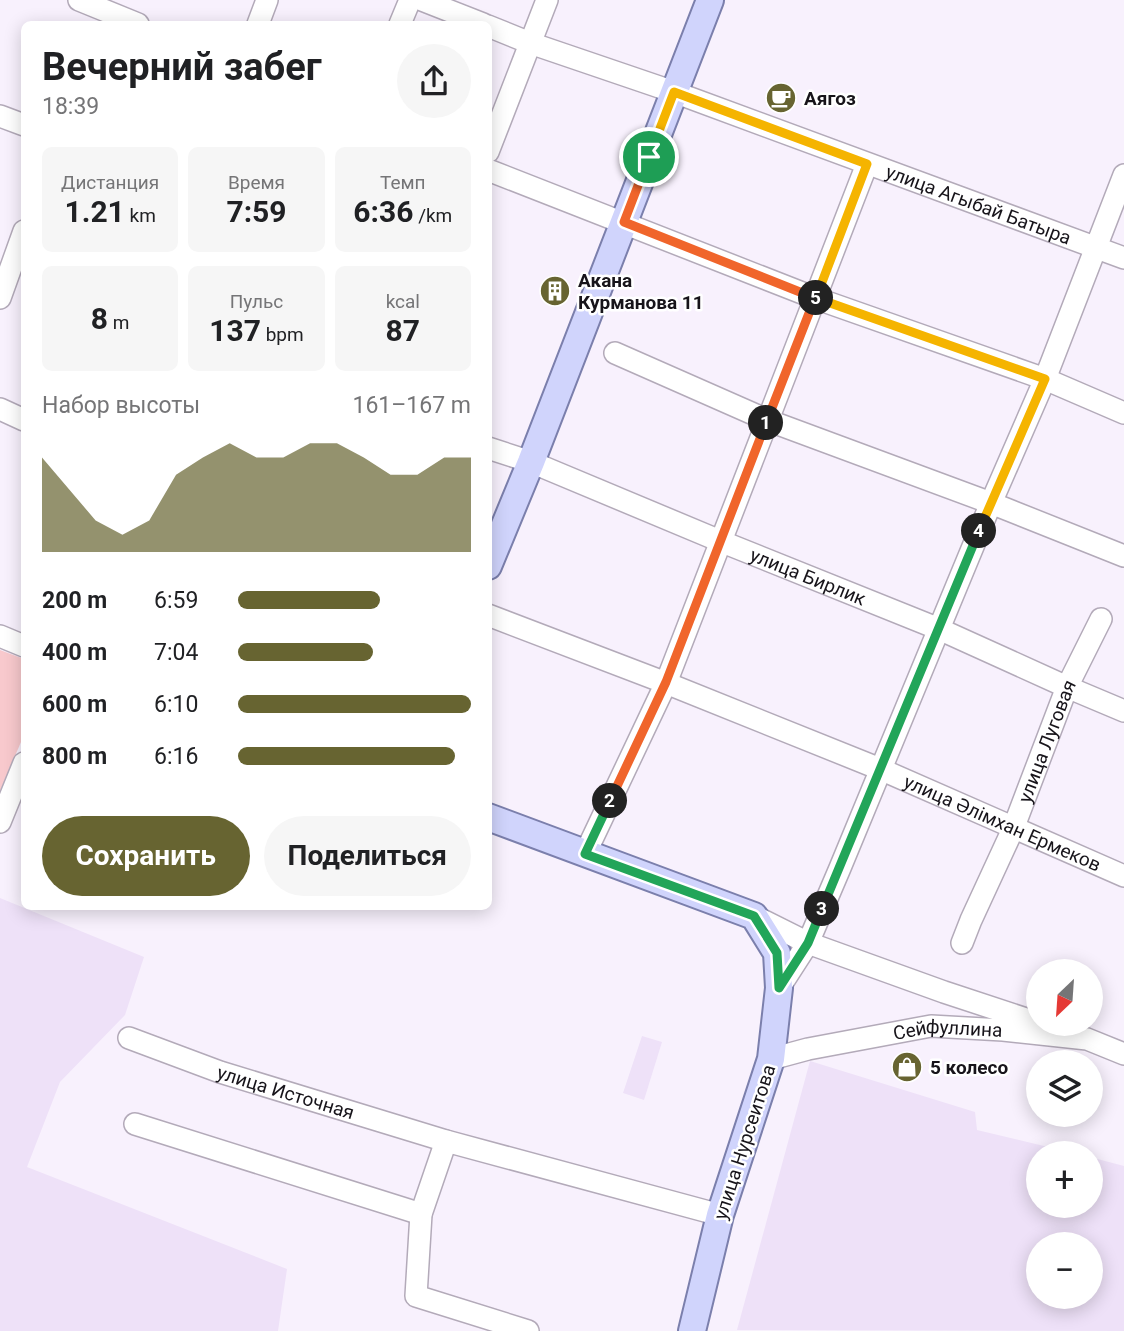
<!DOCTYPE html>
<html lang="ru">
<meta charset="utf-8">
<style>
:root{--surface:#fff;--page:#f6f6f6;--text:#202124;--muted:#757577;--accent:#676431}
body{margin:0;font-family:Roboto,sans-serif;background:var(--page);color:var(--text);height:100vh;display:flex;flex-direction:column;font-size:26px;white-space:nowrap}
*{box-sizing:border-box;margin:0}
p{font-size:23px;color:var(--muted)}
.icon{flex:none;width:38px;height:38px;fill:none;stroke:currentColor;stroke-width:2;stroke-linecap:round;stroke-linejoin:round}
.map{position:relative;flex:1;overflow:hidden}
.details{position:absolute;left:21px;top:21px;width:471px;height:889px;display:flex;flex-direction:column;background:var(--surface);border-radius:10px;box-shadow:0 4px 18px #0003}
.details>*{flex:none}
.needle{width:46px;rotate:205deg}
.controls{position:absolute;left:1026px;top:959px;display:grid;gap:14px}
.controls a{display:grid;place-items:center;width:77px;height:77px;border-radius:50%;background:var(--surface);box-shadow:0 4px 18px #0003;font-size:35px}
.pin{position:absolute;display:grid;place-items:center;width:60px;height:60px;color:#fff;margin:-30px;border:4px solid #fff;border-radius:50%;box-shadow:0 2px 7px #0007}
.km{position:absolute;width:35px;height:35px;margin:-18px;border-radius:50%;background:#222;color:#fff;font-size:19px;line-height:35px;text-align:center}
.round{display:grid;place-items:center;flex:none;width:74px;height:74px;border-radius:37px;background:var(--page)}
.headline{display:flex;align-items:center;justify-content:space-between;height:119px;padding:0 21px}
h1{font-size:38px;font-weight:700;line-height:52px}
.figures{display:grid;grid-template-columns:repeat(3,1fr);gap:10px;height:119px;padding:7px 21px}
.figures div{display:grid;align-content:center;border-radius:10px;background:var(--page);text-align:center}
.figures b{font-size:30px;font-weight:700}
.figures small{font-size:19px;font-weight:400}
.figures p{font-size:19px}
.chart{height:196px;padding:14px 21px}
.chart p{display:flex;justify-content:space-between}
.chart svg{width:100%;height:126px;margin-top:7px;fill:var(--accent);opacity:.7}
.button{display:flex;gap:14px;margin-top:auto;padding:14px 21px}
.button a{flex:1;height:80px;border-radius:42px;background:var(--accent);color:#fff;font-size:28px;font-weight:700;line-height:80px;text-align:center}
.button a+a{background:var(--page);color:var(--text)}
ul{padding:0 21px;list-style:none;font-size:23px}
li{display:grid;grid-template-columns:112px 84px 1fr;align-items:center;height:52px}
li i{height:18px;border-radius:9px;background:var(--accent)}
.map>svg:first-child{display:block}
.built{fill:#eee1f8;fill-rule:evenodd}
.green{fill:#f8c9cd}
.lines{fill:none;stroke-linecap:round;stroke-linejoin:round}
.minor-casing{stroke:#b3aab9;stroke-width:24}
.major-casing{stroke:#7b7fac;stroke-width:30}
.minor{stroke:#fff;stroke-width:21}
.major{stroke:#d0d4fc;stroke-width:26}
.split-1-casing{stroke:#fff;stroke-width:14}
.split-2-casing{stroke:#fff;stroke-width:14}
.split-3-casing{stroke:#fff;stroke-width:14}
.split-4-casing{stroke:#fff;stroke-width:14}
.split-5-casing{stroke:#fff;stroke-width:14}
.split-6-casing{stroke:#fff;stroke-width:14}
.split-1{stroke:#f0652b;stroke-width:9}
.split-2{stroke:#f0652b;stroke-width:9}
.split-3{stroke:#22a559;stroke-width:9}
.split-4{stroke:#22a559;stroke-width:9}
.split-5{stroke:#f5b400;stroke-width:9}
.split-6{stroke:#f5b400;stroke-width:9}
.labels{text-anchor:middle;stroke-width:5;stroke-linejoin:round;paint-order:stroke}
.poi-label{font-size:19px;font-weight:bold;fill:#17141a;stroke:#fff;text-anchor:start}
.street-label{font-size:19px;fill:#17141a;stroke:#fff}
</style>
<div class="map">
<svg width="1124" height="1331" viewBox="0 0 1124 1331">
<rect width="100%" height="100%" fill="#f8f1fd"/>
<g class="built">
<path d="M 0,898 L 144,957 L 125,1015 L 60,1082 L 27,1167 L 287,1269 L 278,1331 L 0,1331 Z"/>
<path d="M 642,1036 L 662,1042 L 644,1100 L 623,1093 Z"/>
<path d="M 810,1061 L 975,1112 L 977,1130 L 1073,1153 L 1038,1153 L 1038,1206 L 1090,1206 L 1090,1157 L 1124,1166 L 1124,1331 L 737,1330 ZM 1038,1244 L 1090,1244 L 1090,1297 L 1038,1297 Z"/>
</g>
<path class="green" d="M 0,650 L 24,659 L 24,735 L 0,791 Z"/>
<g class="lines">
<g class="minor-casing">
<g id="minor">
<path d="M 79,0 L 138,24"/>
<path d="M 422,0 L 483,24"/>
<path d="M 258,24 L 267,0"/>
<path d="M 400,24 L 410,0"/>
<path id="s1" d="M 488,26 L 530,43 L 674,92 L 1124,258"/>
<path d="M 0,116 L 24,125"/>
<path d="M 488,152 L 547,0"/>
<path d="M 488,170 L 815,298 L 1045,379 L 1124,413"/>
<path d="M 0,298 L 24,231"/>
<path d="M 615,353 L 767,420 L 991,503 L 1124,556"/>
<path d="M 0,409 L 24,420"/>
<path id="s2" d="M 488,448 L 531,462 L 720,541 L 939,629 L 1067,687 L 1124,711"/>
<path id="s3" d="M 488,615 L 666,683 L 880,769 L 1124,876"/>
<path d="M 0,636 L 24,646"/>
<path d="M 0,822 L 24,763"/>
<path d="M 585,854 L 666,683 L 867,164"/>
<path d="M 754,916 L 808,943 L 944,992 L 1038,1023"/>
<path id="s4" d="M 962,943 L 971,920 L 1013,829 L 1067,687 L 1101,619"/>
<path d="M 779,988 L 808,943 L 840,868 L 991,503 L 1045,379 L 1124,175"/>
<path id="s5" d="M 129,1038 L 220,1072 L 446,1141 L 720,1215"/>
<path id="s6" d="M 771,1059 L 808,1049 L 931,1026 L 1003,1030 L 1087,1039 L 1124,1054"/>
<path d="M 135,1124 L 421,1214"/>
<path d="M 446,1141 L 421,1214 L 416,1296 L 528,1331"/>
</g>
</g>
<g class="major-casing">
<g id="major">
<path d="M 488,566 L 531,462 L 710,0"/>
<path d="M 488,817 L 754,916 L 777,953 L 779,988 L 771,1059 L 720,1215 L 692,1331"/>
</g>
</g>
<use href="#minor" class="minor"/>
<use href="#major" class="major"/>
</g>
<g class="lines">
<g class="split-1-casing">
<path id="split-1" d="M 649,157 L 624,222 L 815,298 L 766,423"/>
</g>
<g class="split-2-casing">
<path id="split-2" d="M 610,801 L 666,682 L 766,423"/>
</g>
<g class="split-3-casing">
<path id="split-3" d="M 610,801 L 585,854 L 754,916 L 777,953 L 779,988 L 808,943 L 822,909"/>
</g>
<g class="split-4-casing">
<path id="split-4" d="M 822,909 L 979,531"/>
</g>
<g class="split-5-casing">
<path id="split-5" d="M 816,298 L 1045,379 L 979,531"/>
</g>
<g class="split-6-casing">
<path id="split-6" d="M 649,157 L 674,92 L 867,164 L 816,298"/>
</g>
<use href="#split-1" class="split-1"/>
<use href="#split-2" class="split-2"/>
<use href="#split-3" class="split-3"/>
<use href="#split-4" class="split-4"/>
<use href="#split-5" class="split-5"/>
<use href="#split-6" class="split-6"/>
</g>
<defs>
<g id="cafe-disc" transform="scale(1.575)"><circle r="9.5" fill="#676431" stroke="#fff"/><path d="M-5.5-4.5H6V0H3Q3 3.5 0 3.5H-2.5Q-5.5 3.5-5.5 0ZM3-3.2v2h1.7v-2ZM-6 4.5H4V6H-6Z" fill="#fff"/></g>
<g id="building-disc" transform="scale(1.575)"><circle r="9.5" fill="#676431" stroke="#fff"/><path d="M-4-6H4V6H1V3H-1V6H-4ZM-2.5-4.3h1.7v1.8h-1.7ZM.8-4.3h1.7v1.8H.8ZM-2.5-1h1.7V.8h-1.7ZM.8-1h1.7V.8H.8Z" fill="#fff"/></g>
<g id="shop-disc" transform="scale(1.575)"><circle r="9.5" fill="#676431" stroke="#fff"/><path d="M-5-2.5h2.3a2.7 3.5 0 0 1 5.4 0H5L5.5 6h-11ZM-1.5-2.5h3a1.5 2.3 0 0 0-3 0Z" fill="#fff"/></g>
</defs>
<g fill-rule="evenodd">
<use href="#cafe-disc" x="781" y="98"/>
<use href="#building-disc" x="555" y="291"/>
<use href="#shop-disc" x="907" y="1067"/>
</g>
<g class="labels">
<g class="poi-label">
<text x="804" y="105">Аягоз</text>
<text x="578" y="287">Акана<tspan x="578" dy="22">Курманова 11</tspan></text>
<text x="930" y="1074">5 колесо</text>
</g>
<g class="street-label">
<text dy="7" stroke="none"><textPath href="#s1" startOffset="522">улица Агыбай Батыра</textPath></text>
<text dy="7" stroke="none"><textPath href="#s2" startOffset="345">улица Бирлик</textPath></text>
<text dy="7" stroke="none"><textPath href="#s4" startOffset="219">улица Луговая</textPath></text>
<text dy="7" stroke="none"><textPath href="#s3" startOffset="555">улица Әлімхан Ермеков</textPath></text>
<text dy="7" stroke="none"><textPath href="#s6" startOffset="180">Сейфуллина</textPath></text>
<text dy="7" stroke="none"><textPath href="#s5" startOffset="166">улица Источная</textPath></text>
<text transform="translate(744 1142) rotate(-72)" y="7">улица Нурсеитова</text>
</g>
</g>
</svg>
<div class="controls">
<a><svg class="needle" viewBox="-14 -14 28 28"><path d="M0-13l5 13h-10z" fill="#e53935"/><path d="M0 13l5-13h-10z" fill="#757577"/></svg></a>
<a><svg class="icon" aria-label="layers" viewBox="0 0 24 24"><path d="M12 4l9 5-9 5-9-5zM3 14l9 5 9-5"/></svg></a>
<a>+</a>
<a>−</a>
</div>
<div class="pin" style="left:649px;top:157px;background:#1e9e55"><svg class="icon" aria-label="arrive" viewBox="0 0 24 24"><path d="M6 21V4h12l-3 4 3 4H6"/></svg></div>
<b class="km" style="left:766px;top:423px">1</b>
<b class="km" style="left:610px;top:801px">2</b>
<b class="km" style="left:822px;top:909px">3</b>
<b class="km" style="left:979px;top:531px">4</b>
<b class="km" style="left:816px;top:298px">5</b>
<section class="details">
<div class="headline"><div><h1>Вечерний забег</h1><p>18:39</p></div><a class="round"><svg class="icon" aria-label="share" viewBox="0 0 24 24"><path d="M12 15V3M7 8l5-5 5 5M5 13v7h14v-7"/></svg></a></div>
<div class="figures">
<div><p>Дистанция</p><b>1.21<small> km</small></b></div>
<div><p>Время</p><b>7:59</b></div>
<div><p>Темп</p><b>6:36<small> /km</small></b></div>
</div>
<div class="figures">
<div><b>8<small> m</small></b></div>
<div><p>Пульс</p><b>137<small> bpm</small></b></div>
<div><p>kcal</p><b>87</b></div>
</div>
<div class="chart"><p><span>Набор высоты</span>161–167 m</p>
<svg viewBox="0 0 160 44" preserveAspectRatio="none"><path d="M0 44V11L10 22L20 33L30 38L40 33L50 17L60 11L70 6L80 11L90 11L100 6L110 6L120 11L130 17L140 17L150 11L160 11V44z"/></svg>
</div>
<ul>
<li><b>200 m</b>6:59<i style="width:61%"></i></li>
<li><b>400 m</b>7:04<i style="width:58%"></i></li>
<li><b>600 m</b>6:10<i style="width:100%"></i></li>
<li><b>800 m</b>6:16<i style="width:93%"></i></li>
</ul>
<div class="button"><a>Сохранить</a><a>Поделиться</a></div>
</section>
</div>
